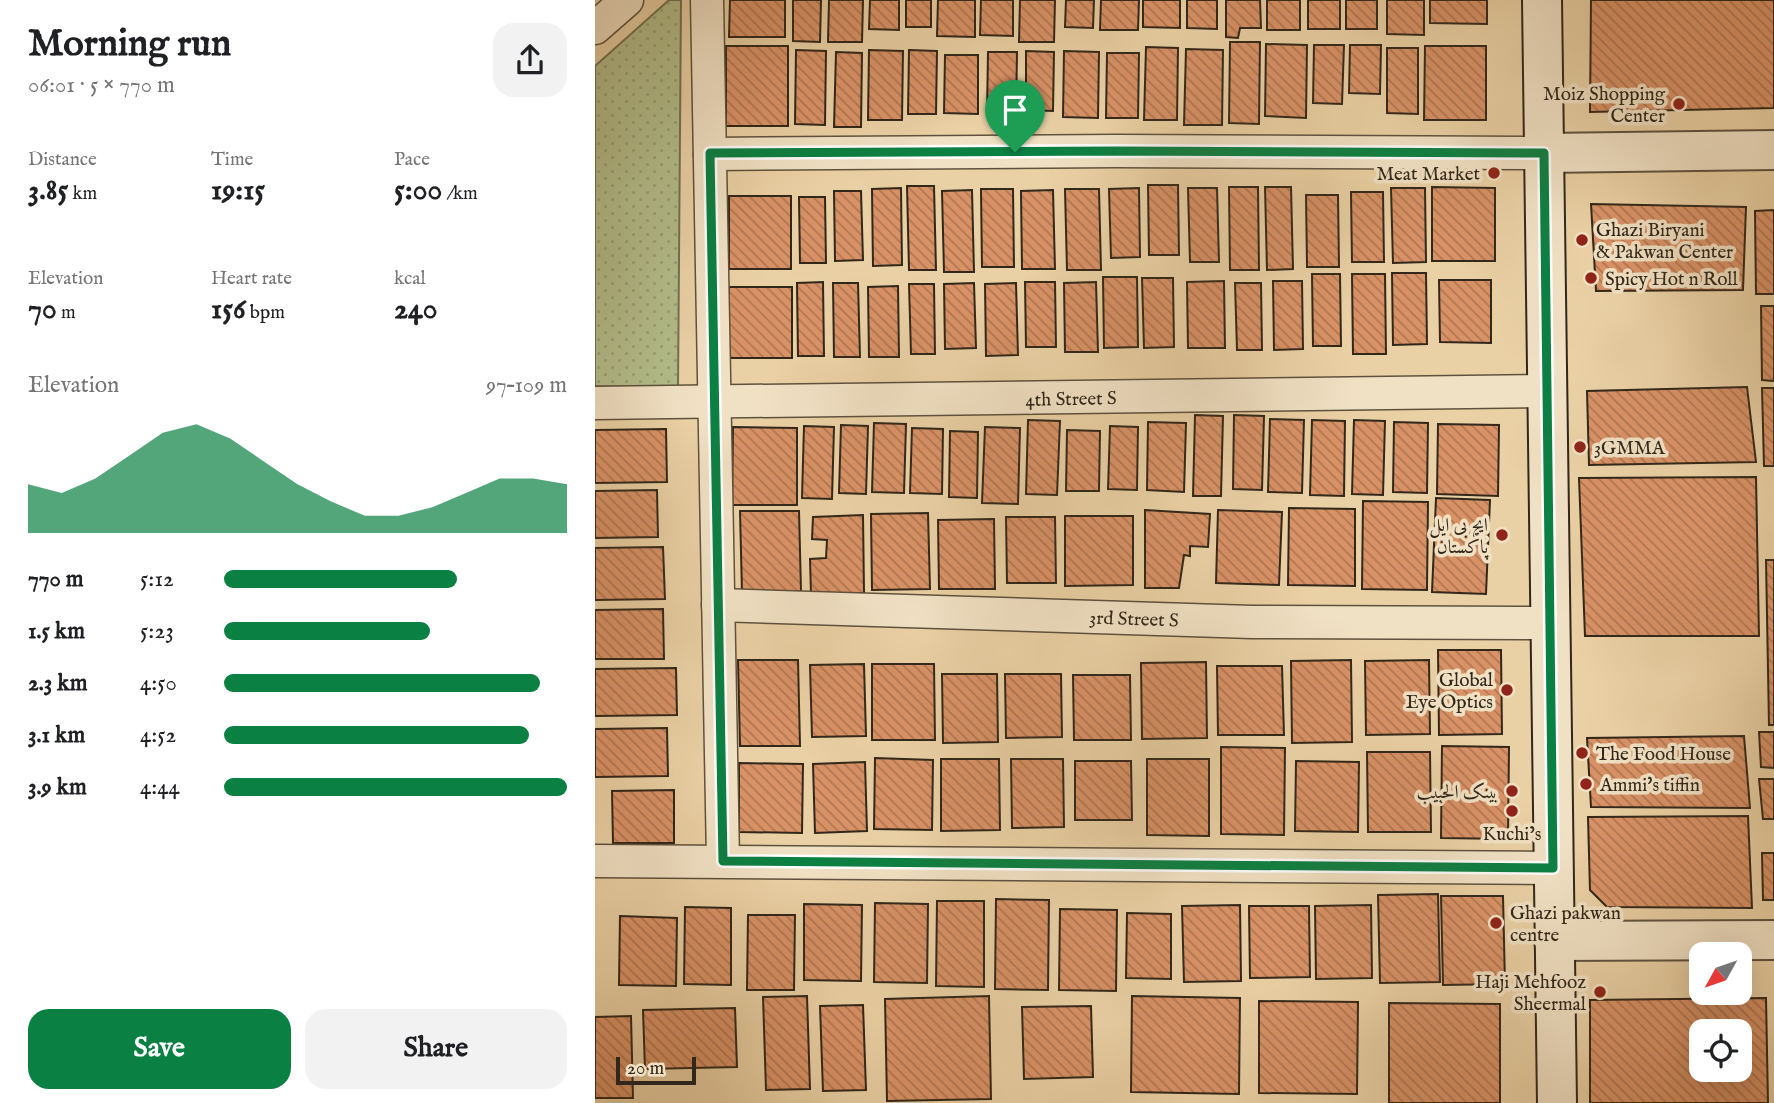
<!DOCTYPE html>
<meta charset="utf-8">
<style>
:root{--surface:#fff;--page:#f2f2f2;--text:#202124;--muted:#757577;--accent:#0b8043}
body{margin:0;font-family:"IM FELL English",Amiri,serif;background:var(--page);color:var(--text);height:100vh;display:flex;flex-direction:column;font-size:26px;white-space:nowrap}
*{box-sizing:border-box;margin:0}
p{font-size:23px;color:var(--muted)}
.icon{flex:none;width:38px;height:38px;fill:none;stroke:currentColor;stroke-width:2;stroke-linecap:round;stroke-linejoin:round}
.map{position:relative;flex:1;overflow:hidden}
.details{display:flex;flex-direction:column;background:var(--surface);width:595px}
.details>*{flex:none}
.needle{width:46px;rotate:230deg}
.controls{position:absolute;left:1094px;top:942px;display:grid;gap:14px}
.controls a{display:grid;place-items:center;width:63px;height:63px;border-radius:14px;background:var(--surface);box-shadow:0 7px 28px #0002;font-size:35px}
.scale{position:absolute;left:21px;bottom:18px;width:80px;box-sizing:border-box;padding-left:7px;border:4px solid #31271a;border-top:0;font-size:19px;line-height:24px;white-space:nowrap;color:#31271a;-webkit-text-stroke:5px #f1e1c4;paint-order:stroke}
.pin{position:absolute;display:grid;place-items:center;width:60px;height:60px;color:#fff;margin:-72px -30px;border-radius:50% 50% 50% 0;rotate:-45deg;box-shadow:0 0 7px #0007}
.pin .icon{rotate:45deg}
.round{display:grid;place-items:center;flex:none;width:74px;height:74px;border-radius:21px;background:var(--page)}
.head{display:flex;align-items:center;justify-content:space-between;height:119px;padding:0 28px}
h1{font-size:38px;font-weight:800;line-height:52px}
.stats{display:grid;grid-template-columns:repeat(3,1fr);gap:10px;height:119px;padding:7px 28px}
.stats div{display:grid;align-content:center}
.stats b{font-size:30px;font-weight:800}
.stats small{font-size:19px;font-weight:400}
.stats p{font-size:19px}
.chart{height:196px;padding:14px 28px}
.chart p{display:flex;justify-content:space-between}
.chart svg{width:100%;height:126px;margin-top:7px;fill:var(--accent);opacity:.7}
.primary-button{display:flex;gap:14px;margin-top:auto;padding:14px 28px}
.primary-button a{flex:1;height:80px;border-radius:21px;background:var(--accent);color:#fff;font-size:28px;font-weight:800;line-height:80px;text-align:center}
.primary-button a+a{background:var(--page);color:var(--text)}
ul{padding:0 28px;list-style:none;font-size:23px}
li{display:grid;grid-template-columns:112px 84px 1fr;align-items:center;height:52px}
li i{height:18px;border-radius:9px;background:var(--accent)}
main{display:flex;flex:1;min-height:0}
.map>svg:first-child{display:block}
.park{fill:url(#park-dots);stroke:#727252;stroke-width:2}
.building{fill:url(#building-back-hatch);stroke:#31271a;stroke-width:2;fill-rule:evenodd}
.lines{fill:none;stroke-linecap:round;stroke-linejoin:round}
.minor-casing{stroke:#5f523d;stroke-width:35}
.tertiary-casing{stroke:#5f523d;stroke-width:42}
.secondary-casing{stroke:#31271a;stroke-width:42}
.minor{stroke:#f1e1c4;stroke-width:32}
.tertiary{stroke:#f1e1c4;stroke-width:38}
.secondary{stroke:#f1e1c4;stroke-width:38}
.route-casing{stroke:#fff;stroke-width:14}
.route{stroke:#0b8043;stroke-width:9}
.poi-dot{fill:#8f2418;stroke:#f1e1c4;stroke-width:2.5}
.labels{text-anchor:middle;stroke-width:7;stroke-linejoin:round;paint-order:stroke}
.poi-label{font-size:19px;fill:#31271a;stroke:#f1e1c4;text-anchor:end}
.street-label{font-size:19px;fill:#31271a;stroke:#f1e1c4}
</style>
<main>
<section class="details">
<div class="head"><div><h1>Morning run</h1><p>06:01 · 5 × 770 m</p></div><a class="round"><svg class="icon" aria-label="share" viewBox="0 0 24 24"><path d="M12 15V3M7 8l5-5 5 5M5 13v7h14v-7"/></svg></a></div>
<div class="stats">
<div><p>Distance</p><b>3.85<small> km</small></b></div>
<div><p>Time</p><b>19:15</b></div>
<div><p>Pace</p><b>5:00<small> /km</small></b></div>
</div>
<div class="stats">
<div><p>Elevation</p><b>70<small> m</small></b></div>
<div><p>Heart rate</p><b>156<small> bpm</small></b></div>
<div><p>kcal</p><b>240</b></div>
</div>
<div class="chart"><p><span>Elevation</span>97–109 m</p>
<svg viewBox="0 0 160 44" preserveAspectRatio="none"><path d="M0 44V27L10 30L20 25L30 17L40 9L50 6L60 11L70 19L80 27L90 33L100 38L110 38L120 35L130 30L140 25L150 25L160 27V44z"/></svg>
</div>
<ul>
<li><b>770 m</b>5:12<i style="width:68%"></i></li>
<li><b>1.5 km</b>5:23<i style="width:60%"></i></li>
<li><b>2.3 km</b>4:50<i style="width:92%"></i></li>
<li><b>3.1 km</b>4:52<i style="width:89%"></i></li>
<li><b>3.9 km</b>4:44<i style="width:100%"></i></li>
</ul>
<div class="primary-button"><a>Save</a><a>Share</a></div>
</section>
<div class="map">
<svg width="1179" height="1103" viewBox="0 0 1179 1103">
<defs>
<pattern id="park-dots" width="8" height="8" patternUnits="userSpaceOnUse" patternTransform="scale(1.75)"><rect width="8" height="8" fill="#b2bd8a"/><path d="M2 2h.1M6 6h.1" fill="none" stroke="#9aa276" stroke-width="1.8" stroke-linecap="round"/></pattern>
<pattern id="building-back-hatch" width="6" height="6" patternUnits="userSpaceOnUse" patternTransform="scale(1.75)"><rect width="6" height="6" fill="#d99266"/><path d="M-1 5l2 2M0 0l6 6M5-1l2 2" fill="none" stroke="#b17753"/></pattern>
</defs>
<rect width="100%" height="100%" fill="#ead1a5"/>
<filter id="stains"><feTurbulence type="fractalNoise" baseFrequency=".00286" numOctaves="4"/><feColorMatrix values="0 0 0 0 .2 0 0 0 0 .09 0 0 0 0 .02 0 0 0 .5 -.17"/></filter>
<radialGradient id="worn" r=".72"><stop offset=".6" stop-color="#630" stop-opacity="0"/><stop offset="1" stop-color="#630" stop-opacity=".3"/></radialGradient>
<path class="park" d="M 74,0 L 86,0 L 83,388 L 0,386 L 0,66 Z"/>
<g class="building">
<path d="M 135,0 L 190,0 L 190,37 L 134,37 Z"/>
<path d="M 198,0 L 226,0 L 225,42 L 198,41 Z"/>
<path d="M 234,0 L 268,0 L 267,42 L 233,42 Z"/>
<path d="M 275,0 L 304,0 L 304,30 L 274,29 Z"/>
<rect x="311" y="0" width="25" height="27"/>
<path d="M 343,0 L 380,0 L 380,37 L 342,36 Z"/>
<path d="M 386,0 L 418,0 L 418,36 L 385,35 Z"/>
<path d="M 425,0 L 460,0 L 459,42 L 424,42 Z"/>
<path d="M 471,0 L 499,0 L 498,28 L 470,27 Z"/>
<path d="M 506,0 L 544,0 L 543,30 L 505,30 Z"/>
<path d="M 548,0 L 585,0 L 585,28 L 548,27 Z"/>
<path d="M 592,0 L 622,0 L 622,29 L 592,28 Z"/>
<path d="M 631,0 L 665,0 L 666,28 L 645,28 L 643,38 L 631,37 Z"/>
<rect x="672" y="0" width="33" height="30"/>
<rect x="713" y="0" width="32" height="29"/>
<rect x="751" y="0" width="31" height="29"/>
<path d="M 792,0 L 829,0 L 829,35 L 792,34 Z"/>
<path d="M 835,0 L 892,0 L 892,24 L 835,23 Z"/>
<path d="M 996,0 L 1179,0 L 1179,108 L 995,112 Z"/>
<path d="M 635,42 L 665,42 L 664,124 L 634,123 Z"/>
<path d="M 671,44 L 712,45 L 711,118 L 670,116 Z"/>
<path d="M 719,45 L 749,45 L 747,104 L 718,103 Z"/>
<path d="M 755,45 L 786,45 L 785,94 L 754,93 Z"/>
<rect x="131" y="46" width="62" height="80"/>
<path d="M 830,46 L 891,46 L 891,120 L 829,120 Z"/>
<path d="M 551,47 L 583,48 L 582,120 L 549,120 Z"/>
<path d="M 792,48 L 823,48 L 823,114 L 792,113 Z"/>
<path d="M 591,49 L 628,50 L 627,125 L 589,125 Z"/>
<path d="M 201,50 L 231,51 L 230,125 L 200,124 Z"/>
<path d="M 274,50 L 308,51 L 307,120 L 273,120 Z"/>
<path d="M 314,50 L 342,51 L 341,114 L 313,114 Z"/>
<path d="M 431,51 L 459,52 L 458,111 L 431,110 Z"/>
<path d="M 469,51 L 504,52 L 503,118 L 468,117 Z"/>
<path d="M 241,52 L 267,53 L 266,127 L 239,127 Z"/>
<path d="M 393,52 L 422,52 L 421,116 L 392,115 Z"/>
<path d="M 512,53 L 544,53 L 543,118 L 511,118 Z"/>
<path d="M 350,55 L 383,55 L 383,114 L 349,113 Z"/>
<path d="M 553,185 L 583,185 L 584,255 L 554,255 Z"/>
<path d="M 312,186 L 339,186 L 341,270 L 314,270 Z"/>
<path d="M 634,187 L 663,187 L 664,270 L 635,270 Z"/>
<path d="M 670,187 L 696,187 L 698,269 L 672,270 Z"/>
<path d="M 837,187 L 900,188 L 900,261 L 837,261 Z"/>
<path d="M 306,188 L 307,265 L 278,266 L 277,189 Z"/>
<path d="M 544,188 L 545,257 L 516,258 L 514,189 Z"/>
<path d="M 593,188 L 622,188 L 624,262 L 595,262 Z"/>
<path d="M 796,188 L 830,188 L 831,262 L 798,263 Z"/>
<path d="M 386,189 L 418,189 L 419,267 L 387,267 Z"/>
<path d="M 470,189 L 504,189 L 506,270 L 472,270 Z"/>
<path d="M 377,190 L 379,272 L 349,272 L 347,191 Z"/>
<path d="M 458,190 L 460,269 L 427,269 L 426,191 Z"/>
<path d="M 239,191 L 266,191 L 268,260 L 240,261 Z"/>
<path d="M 756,192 L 788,192 L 789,262 L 757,262 Z"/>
<path d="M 711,195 L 743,195 L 744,267 L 712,267 Z"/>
<rect x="134" y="196" width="62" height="73"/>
<path d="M 204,197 L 230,197 L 231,263 L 205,263 Z"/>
<path d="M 996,204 L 1151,207 L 1148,290 L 1001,291 Z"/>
<path d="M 1179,210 L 1179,294 L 1161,294 L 1160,211 Z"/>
<path d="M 797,273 L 831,273 L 832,344 L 798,345 Z"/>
<path d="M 717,274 L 745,274 L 746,346 L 718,346 Z"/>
<path d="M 757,274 L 790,274 L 791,354 L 758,354 Z"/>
<path d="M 508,277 L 542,277 L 543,347 L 509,348 Z"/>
<path d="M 547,278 L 578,278 L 579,347 L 549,348 Z"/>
<path d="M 844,280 L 896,280 L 896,343 L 845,342 Z"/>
<path d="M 629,281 L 630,348 L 593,348 L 592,282 Z"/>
<path d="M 678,281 L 707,281 L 708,349 L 679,350 Z"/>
<path d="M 228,282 L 229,356 L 203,356 L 202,283 Z"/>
<path d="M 430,282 L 460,282 L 461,347 L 431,347 Z"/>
<path d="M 501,282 L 503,352 L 470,352 L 469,283 Z"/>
<path d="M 238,283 L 263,283 L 265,357 L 239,357 Z"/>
<path d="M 379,283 L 381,348 L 350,349 L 349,284 Z"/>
<path d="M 421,283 L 423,355 L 391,356 L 390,284 Z"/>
<path d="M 640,283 L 666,283 L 667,350 L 642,350 Z"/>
<path d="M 314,284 L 339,284 L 340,354 L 316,354 Z"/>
<path d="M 303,286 L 304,357 L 274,357 L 273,287 Z"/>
<rect x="134" y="287" width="63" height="71"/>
<path d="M 1166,306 L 1179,306 L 1179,381 L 1167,380 Z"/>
<path d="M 1152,387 L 1161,462 L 994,465 L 992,391 Z"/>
<path d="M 1167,388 L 1179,388 L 1179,466 L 1169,466 Z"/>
<path d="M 600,415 L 628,416 L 626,496 L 598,496 Z"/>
<path d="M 639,415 L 669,416 L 667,490 L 638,489 Z"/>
<path d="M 675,419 L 709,420 L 707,493 L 673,492 Z"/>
<path d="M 433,420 L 465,421 L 462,495 L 431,494 Z"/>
<path d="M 717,420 L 750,421 L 749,496 L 715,495 Z"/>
<path d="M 759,420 L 790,421 L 788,495 L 757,494 Z"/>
<path d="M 553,422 L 591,423 L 589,492 L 552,490 Z"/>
<path d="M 799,422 L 833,423 L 832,493 L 798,492 Z"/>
<path d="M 279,423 L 311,424 L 309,493 L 277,492 Z"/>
<path d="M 843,424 L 904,425 L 903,496 L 842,494 Z"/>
<path d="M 246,425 L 273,426 L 271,494 L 244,493 Z"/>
<path d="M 209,426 L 239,427 L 237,499 L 207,498 Z"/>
<path d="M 515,426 L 543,427 L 542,490 L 513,489 Z"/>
<path d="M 138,427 L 202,428 L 202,505 L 137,505 Z"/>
<path d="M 390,427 L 425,428 L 423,504 L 387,503 Z"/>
<path d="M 317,428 L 348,429 L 347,494 L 315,493 Z"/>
<path d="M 71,429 L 72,482 L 0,483 L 0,430 Z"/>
<path d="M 472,430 L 505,431 L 504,491 L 471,491 Z"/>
<path d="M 355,431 L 383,432 L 382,498 L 354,497 Z"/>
<path d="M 1161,477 L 1164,636 L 990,636 L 984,478 Z"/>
<path d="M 62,490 L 63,537 L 0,538 L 0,491 Z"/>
<path d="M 841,498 L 895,500 L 891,594 L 837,592 Z"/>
<path d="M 768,501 L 833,502 L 832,590 L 767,589 Z"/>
<path d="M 694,508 L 760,509 L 760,586 L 693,585 Z"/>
<path d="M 550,510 L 615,514 L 613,547 L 595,546 L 595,556 L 589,555 L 584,588 L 550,588 Z"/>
<path d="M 623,510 L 687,512 L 684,585 L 621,583 Z"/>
<path d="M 145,511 L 204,511 L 206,591 L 147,593 Z"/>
<path d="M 333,513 L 335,589 L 277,590 L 276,514 Z"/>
<path d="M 268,515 L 269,593 L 216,594 L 215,559 L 231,558 L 232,540 L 217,539 L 218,517 Z"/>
<path d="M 470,516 L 538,516 L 538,585 L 470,586 Z"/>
<path d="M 411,517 L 460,517 L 461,583 L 412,583 Z"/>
<path d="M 399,519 L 400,589 L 344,589 L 343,520 Z"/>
<path d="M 68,547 L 70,599 L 0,600 L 0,548 Z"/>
<path d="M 1171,560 L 1179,560 L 1179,725 L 1174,725 Z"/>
<path d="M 68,609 L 69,659 L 0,659 L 0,610 Z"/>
<path d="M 843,650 L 906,650 L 907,734 L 844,735 Z"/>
<path d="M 143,660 L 203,660 L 205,746 L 145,746 Z"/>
<path d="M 756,660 L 757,742 L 697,743 L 696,661 Z"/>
<path d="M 834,660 L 835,734 L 771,735 L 770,661 Z"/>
<path d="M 611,662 L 612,738 L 547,739 L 546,663 Z"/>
<path d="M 269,664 L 271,736 L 217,737 L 215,665 Z"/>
<path d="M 277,664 L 339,664 L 340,740 L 277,740 Z"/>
<path d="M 622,666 L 687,666 L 689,735 L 623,735 Z"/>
<path d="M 81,668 L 82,715 L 0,716 L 0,669 Z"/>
<path d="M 347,674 L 402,674 L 403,742 L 348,743 Z"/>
<path d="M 410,674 L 466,674 L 467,737 L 411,738 Z"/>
<path d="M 478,675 L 535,675 L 536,740 L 479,740 Z"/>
<path d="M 72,728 L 73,776 L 0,777 L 0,729 Z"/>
<path d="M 1164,732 L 1179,732 L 1179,768 L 1166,767 Z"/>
<path d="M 1149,736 L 1155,808 L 996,807 L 992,738 Z"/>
<path d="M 847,746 L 914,747 L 913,839 L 846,838 Z"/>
<path d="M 626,747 L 690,748 L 689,835 L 626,834 Z"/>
<path d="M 772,752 L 835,752 L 836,832 L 773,832 Z"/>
<path d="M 280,758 L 338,760 L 337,830 L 279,829 Z"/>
<path d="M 346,759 L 404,759 L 405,830 L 346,831 Z"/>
<path d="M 416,759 L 468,759 L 469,827 L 417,828 Z"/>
<path d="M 552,759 L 614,759 L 614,836 L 552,835 Z"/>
<path d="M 480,761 L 536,761 L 537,820 L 480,820 Z"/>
<path d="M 701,761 L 764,762 L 763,832 L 700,831 Z"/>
<path d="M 270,762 L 272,831 L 220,833 L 218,764 Z"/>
<path d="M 144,763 L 208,764 L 207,833 L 144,832 Z"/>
<path d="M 1164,779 L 1179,779 L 1179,819 L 1168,819 Z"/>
<path d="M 79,790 L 79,843 L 18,843 L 17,791 Z"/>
<path d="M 1153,816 L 1157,908 L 1012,907 L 995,890 L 993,817 Z"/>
<path d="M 1167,853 L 1179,853 L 1179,900 L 1168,900 Z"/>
<path d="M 843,894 L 845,982 L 785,983 L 783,895 Z"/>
<path d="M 846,896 L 908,896 L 910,984 L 848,985 Z"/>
<path d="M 401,899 L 454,900 L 453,990 L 400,989 Z"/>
<path d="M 342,901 L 389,901 L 389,987 L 341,986 Z"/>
<path d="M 280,903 L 333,904 L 332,983 L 279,982 Z"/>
<path d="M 209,904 L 267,905 L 266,981 L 209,980 Z"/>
<path d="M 645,905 L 646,981 L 589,982 L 587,906 Z"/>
<path d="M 776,905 L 777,978 L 721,979 L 720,906 Z"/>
<path d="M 654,906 L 714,906 L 715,977 L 655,978 Z"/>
<path d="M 90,907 L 136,908 L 136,985 L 89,984 Z"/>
<path d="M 465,909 L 522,910 L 521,991 L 464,990 Z"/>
<path d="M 532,913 L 576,914 L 576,979 L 531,978 Z"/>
<path d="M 153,915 L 200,915 L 199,990 L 152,990 Z"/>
<path d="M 25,916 L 82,918 L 81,986 L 24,985 Z"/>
<path d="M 212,996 L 215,1089 L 171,1090 L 168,997 Z"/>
<path d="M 394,996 L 396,1099 L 292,1101 L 290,999 Z"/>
<path d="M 537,996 L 645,998 L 644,1094 L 536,1092 Z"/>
<path d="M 1171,998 L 1173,1103 L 995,1103 L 995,1000 ZM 1106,1031 L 1144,1031 L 1144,1069 L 1106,1069 Z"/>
<path d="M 664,1001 L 763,1002 L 762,1094 L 664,1093 Z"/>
<path d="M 794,1003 L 905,1004 L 905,1103 L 794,1103 Z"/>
<path d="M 268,1005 L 271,1090 L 228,1091 L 225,1006 Z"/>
<path d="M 496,1006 L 498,1077 L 429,1079 L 427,1007 Z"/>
<path d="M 140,1008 L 142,1067 L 50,1069 L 48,1010 Z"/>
<path d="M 36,1016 L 38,1098 L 0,1098 L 0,1017 Z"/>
</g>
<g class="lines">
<g class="minor-casing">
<g id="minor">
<path d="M 112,0 L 128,861"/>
<path d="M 0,28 L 32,0"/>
<path d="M 115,154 L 521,151 L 949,153"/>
<path d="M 0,403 L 952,391"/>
<path d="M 123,605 L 657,622 L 955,623"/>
<path d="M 0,861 L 959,868"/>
</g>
</g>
<g class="tertiary-casing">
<g id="tertiary">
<path d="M 949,153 L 1179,150"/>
<path d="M 959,941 L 1179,940"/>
</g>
</g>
<g class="secondary-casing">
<path id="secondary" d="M 947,0 L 962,1103"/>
</g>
<use href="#minor" class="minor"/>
<use href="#tertiary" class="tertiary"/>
<use href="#secondary" class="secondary"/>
</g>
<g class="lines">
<g class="route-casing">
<path id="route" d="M 521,151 L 949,153 L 958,868 L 128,861 L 115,153 Z"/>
</g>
<use href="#route" class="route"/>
</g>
<g class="poi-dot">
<circle cx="1084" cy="104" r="7"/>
<circle cx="899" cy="173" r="7"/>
<circle cx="987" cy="240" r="7"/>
<circle cx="996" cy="278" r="7"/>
<circle cx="985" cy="447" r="7"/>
<circle cx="907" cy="535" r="7"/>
<circle cx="912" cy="690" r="7"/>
<circle cx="987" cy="753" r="7"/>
<circle cx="991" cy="784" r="7"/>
<circle cx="917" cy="791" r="7"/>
<circle cx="917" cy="811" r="7"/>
<circle cx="901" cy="923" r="7"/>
<circle cx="1005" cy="992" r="7"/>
</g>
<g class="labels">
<g class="poi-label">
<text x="1070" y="100">Moiz Shopping<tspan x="1070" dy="22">Center</tspan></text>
<text x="885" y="180">Meat Market</text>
<text x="1001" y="236" text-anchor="start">Ghazi Biryani<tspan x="1001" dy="22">&amp; Pakwan Center</tspan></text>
<text x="1010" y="285" text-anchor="start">Spicy Hot n Roll</text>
<text x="999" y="454" text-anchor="start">3GMMA</text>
<text x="893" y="531">ایچ بی ایل<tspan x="893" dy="22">پاکستان</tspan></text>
<text x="898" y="686">Global<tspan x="898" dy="22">Eye Optics</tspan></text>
<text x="1001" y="760" text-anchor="start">The Food House</text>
<text x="1005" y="791" text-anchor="start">Ammi's tiffin</text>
<text x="903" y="798">بينک الحبيب</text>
<text x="917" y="840" text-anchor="middle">Kuchi’s</text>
<text x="915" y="919" text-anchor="start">Ghazi pakwan<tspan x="915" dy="22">centre</tspan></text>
<text x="991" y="988">Haji Mehfooz<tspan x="991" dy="22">Sheermal</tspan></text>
</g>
<g class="street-label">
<text transform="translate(476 398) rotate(-1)" y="7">4th Street S</text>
<text transform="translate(539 618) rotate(2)" y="7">3rd Street S</text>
</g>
</g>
<rect width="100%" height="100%" filter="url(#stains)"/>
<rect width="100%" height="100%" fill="url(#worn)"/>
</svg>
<div class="controls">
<a><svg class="needle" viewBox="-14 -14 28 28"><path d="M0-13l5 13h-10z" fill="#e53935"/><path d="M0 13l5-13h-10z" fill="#757577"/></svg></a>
<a><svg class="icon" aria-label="locate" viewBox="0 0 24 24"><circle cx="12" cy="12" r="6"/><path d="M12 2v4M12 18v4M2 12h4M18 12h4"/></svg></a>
</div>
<div class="scale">20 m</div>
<div class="pin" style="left:420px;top:152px;background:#1e9e55"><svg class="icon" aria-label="arrive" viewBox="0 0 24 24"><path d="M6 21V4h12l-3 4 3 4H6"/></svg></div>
</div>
</main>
